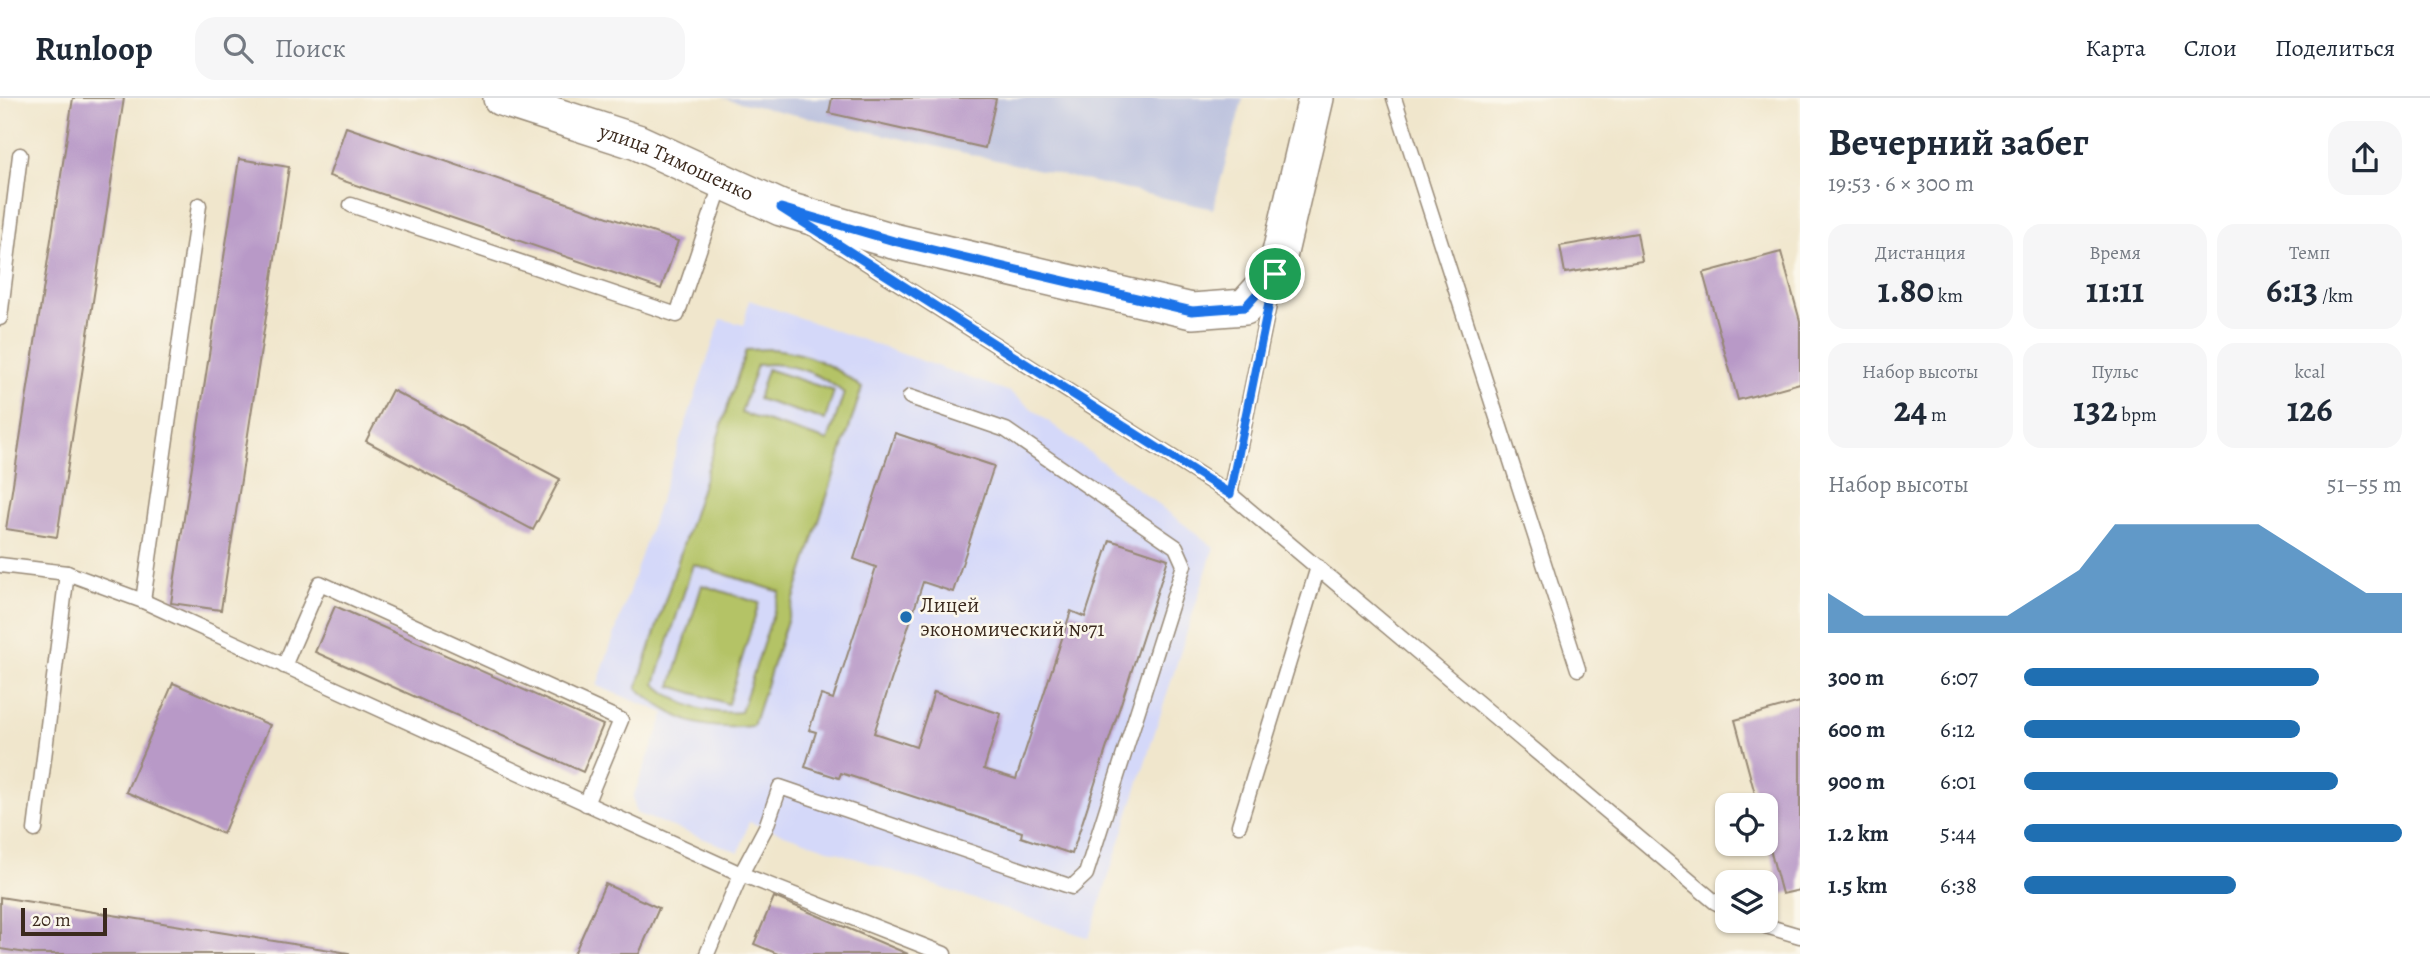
<!DOCTYPE html>
<html lang="ru">
<meta charset="utf-8">
<style>
:root{--surface:#fff;--page:#f6f6f7;--text:#1f2937;--muted:#747a83;--line:#e0e1e3;--accent:#1f6fb2}
body{margin:0;font-family:Alegreya,serif;background:var(--page);color:var(--text);height:100vh;display:flex;flex-direction:column;font-size:26px;white-space:nowrap}
*{box-sizing:border-box;margin:0}
p{font-size:23px;color:var(--muted)}
.icon{flex:none;width:38px;height:38px;fill:none;stroke:currentColor;stroke-width:2;stroke-linecap:round;stroke-linejoin:round}
.map{position:relative;flex:1;overflow:hidden}
.drawer{display:flex;flex-direction:column;background:var(--surface);width:630px}
.drawer>*{flex:none}
.buttons{position:absolute;left:1715px;top:695px;display:grid;gap:14px}
.buttons a{display:grid;place-items:center;width:63px;height:63px;border-radius:14px;background:var(--surface);box-shadow:0 2px 5px #0004;font-size:35px}
.scale{position:absolute;left:21px;bottom:18px;width:86px;box-sizing:border-box;padding-left:7px;border:4px solid #3b2a1e;border-top:0;font-size:19px;line-height:24px;white-space:nowrap;color:#3b2a1e;-webkit-text-stroke:5px #fbf7ec;paint-order:stroke}
.pin{position:absolute;display:grid;place-items:center;width:60px;height:60px;color:#fff;margin:-30px;border:4px solid #fff;border-radius:50%;box-shadow:0 2px 7px #0007}
.round{display:grid;place-items:center;flex:none;width:74px;height:74px;border-radius:21px;background:var(--page)}
.summary{display:flex;align-items:center;justify-content:space-between;height:119px;padding:0 28px}
h1{font-size:38px;font-weight:600;line-height:52px}
.stats{display:grid;grid-template-columns:repeat(3,1fr);gap:10px;height:119px;padding:7px 28px}
.stats div{display:grid;align-content:center;border-radius:18px;background:var(--page);text-align:center}
.stats b{font-size:35px;font-weight:600}
.stats small{font-size:19px;font-weight:400}
.stats p{font-size:19px}
.chart{height:196px;padding:14px 28px}
.chart p{display:flex;justify-content:space-between}
.chart svg{width:100%;height:126px;margin-top:7px;fill:var(--accent);opacity:.7}
ul{padding:0 28px;list-style:none;font-size:23px}
li{display:grid;grid-template-columns:112px 84px 1fr;align-items:center;height:52px}
li i{height:18px;border-radius:9px;background:var(--accent)}
header{display:flex;align-items:center;gap:42px;box-sizing:border-box;height:98px;padding:0 35px;background:var(--surface);border-bottom:2px solid var(--line)}
header strong{font-size:33px}
nav{display:flex;gap:38px;margin-inline-start:auto;font-size:24px}
.search{width:490px;height:63px;background:var(--page);display:flex;align-items:center;gap:18px;box-sizing:border-box;padding:0 24px;border-radius:21px;color:var(--muted);font-size:26px}
main{display:flex;flex:1;min-height:0}
.map>svg:first-child{display:block}
.built{fill:#d4d8f9}
.industrial{fill:#bdc3de}
.green{fill:#b4c366;stroke:#787642;stroke-width:2;fill-rule:evenodd}
.building{fill:#b899c7}
.lines{fill:none;stroke-linecap:round;stroke-linejoin:round}
.service-casing{stroke:#968875;stroke-width:17}
.tertiary-casing{stroke:#968875;stroke-width:38}
.service{stroke:#fff;stroke-width:14}
.tertiary{stroke:#fff;stroke-width:35}
.route-casing{stroke:#fff;stroke-width:14}
.route{stroke:#1a73e8;stroke-width:9}
.poi-dot{fill:#1f6fb2;stroke:#fbf7ec;stroke-width:2.5}
.labels{text-anchor:middle;stroke-width:5;stroke-linejoin:round;paint-order:stroke}
.street-label{font-size:21px;fill:#3b2a1e;stroke:#fbf7ec}
.poi-label{font-size:21px;fill:#3b2a1e;stroke:#fbf7ec;text-anchor:start}
</style>
<header>
<strong>Runloop</strong>
<div class="search"><svg class="icon" aria-label="search" viewBox="0 0 24 24"><circle cx="10" cy="10" r="6"/><path d="M15 15l6 6"/></svg>Поиск</div>
<nav><a>Карта</a><a>Слои</a><a>Поделиться</a></nav>
</header>
<main>
<div class="map">
<svg width="1800" height="856" viewBox="0 0 1800 856">
<rect width="100%" height="100%" fill="#fbf7ec"/>
<filter id="ink" filterUnits="userSpaceOnUse"><feTurbulence type="fractalNoise" baseFrequency=".0143" numOctaves="2"/><feDisplacementMap in="SourceGraphic" scale="14" xChannelSelector="R" yChannelSelector="G"/><feConvolveMatrix kernelMatrix="1 2 1 2 8 2 1 2 1" color-interpolation-filters="sRGB"/></filter>
<filter id="wash" filterUnits="userSpaceOnUse"><feTurbulence type="fractalNoise" baseFrequency=".00686" numOctaves="4" result="noise"/><feDisplacementMap in="SourceGraphic" scale="28" xChannelSelector="R" yChannelSelector="G"/><feGaussianBlur stdDeviation="1.57" result="paint"/><feColorMatrix in="noise" values="0 0 0 0 0 0 0 0 0 0 0 0 0 0 0 0 0 1.4 0 .05"/><feComposite in="paint" operator="in"/></filter>
<g filter="url(#wash)">
<rect width="100%" height="100%" fill="#f0e6cc"/>
<path class="built" d="M 749,202 L 1010,294 L 1214,449 L 1089,840 L 749,724 L 739,754 L 636,715 L 633,699 L 665,615 L 597,588 L 721,221 L 744,227 Z"/>
<path class="industrial" d="M 721,0 L 1243,0 L 1213,111 Z"/>
<g class="green">
<path d="M 771,251 C 808,254 833,267 862,290 L 753,628 C 702,633 676,624 637,590 L 746,252 ZM 771,266 C 800,268 822,277 844,295 L 828,343 L 741,315 L 757,267 ZM 693,466 L 780,494 L 741,614 C 707,617 680,608 655,586 Z"/>
<path d="M 767,271 L 834,293 L 825,322 L 758,301 Z"/>
<path d="M 702,487 L 759,505 L 728,606 L 671,588 Z"/>
</g>
<g id="blocks">
<g class="building">
<path d="M 73,0 L 124,0 L 57,439 L 6,431 Z"/>
<path d="M 832,0 L 991,0 L 996,1 L 985,50 L 829,15 Z"/>
<path d="M 346,29 L 678,143 L 661,191 L 329,78 Z"/>
<path d="M 239,61 L 289,69 L 221,512 L 171,505 Z"/>
<path d="M 1637,135 L 1642,163 L 1565,175 L 1560,148 Z"/>
<path d="M 1781,154 L 1800,223 L 1800,285 L 1738,302 L 1703,175 Z"/>
<path d="M 392,292 L 560,381 L 533,432 L 366,343 Z"/>
<path d="M 895,335 L 994,368 L 953,494 L 923,484 L 874,635 L 916,649 L 934,594 L 1001,616 L 984,671 L 1016,681 L 1071,513 L 1085,519 L 1110,442 L 1168,461 L 1072,756 L 1021,739 L 1022,734 L 841,675 L 839,680 L 805,669 L 816,634 L 809,632 L 821,597 L 833,601 L 876,469 L 854,461 Z"/>
<path d="M 335,508 L 603,627 L 583,674 L 315,554 Z"/>
<path d="M 173,585 L 270,627 L 223,736 L 126,694 Z"/>
<path d="M 1800,604 L 1800,792 L 1782,796 L 1766,736 L 1766,707 L 1758,707 L 1735,622 Z"/>
<path d="M 605,786 L 659,810 L 639,856 L 574,856 Z"/>
<path d="M 0,799 L 349,855 L 349,856 L 33,856 L 0,851 Z"/>
<path d="M 774,799 L 908,856 L 778,856 L 754,846 Z"/>
</g>
</g>
</g>
<g filter="url(#ink)">
<use href="#blocks" fill-opacity="0" stroke="#968875" stroke-width="2"/>
<g class="lines">
<g class="service-casing">
<g id="service">
<path d="M 1394,0 L 1578,571"/>
<path d="M 351,107 L 677,217 L 722,84"/>
<path d="M 818,134 L 1230,396 L 1715,804 L 1727,810"/>
<path d="M 0,220 L 20,57"/>
<path d="M 910,299 L 1006,332 L 1176,449 L 1184,467 L 1086,776 L 1072,789 L 780,689 L 766,729 L 741,776 L 944,856"/>
<path d="M 1230,396 L 1272,192"/>
<path d="M 0,467 L 67,475 L 143,503 L 741,776 L 707,856"/>
<path d="M 143,503 L 199,107"/>
<path d="M 284,568 L 320,485 L 621,622 L 586,706"/>
<path d="M 1239,727 L 1318,469"/>
<path d="M 35,732 L 67,475"/>
<path d="M 1754,822 L 1766,828 L 1800,838"/>
</g>
</g>
<g class="tertiary-casing">
<g id="tertiary">
<path id="s1" d="M 501,0 L 637,44 L 781,110 L 893,143 L 1192,213 L 1245,209 L 1275,176 L 1316,0"/>
</g>
</g>
<use href="#service" class="service"/>
<use href="#tertiary" class="tertiary"/>
</g>
</g>
<g class="lines" filter="url(#ink)">
<g class="route-casing">
<path id="route" d="M 781,110 L 894,143 L 1192,213 L 1245,209 L 1275,176 L 1230,396 Z"/>
</g>
<use href="#route" class="route"/>
</g>
<circle class="poi-dot" cx="906" cy="519" r="7"/>
<g class="labels">
<g class="street-label">
<text dy="7" stroke="none"><textPath href="#s1" startOffset="187">улица Тимошенко</textPath></text>
</g>
<g class="poi-label">
<text x="920" y="514">Лицей<tspan x="920" dy="24">экономический №71</tspan></text>
</g>
</g>
</svg>
<div class="buttons">
<a><svg class="icon" aria-label="locate" viewBox="0 0 24 24"><circle cx="12" cy="12" r="6"/><path d="M12 2v4M12 18v4M2 12h4M18 12h4"/></svg></a>
<a><svg class="icon" aria-label="layers" viewBox="0 0 24 24"><path d="M12 4l9 5-9 5-9-5zM3 14l9 5 9-5"/></svg></a>
</div>
<div class="scale">20 m</div>
<div class="pin" style="left:1275px;top:176px;background:#1e9e55"><svg class="icon" aria-label="arrive" viewBox="0 0 24 24"><path d="M6 21V4h12l-3 4 3 4H6"/></svg></div>
</div>
<section class="drawer">
<div class="summary"><div><h1>Вечерний забег</h1><p>19:53 · 6 × 300 m</p></div><a class="round"><svg class="icon" aria-label="share" viewBox="0 0 24 24"><path d="M12 15V3M7 8l5-5 5 5M5 13v7h14v-7"/></svg></a></div>
<div class="stats">
<div><p>Дистанция</p><b>1.80<small> km</small></b></div>
<div><p>Время</p><b>11:11</b></div>
<div><p>Темп</p><b>6:13<small> /km</small></b></div>
</div>
<div class="stats">
<div><p>Набор высоты</p><b>24<small> m</small></b></div>
<div><p>Пульс</p><b>132<small> bpm</small></b></div>
<div><p>kcal</p><b>126</b></div>
</div>
<div class="chart"><p><span>Набор высоты</span>51–55 m</p>
<svg viewBox="0 0 160 44" preserveAspectRatio="none"><path d="M0 44V30L10 38L20 38L30 38L40 38L50 38L60 30L70 22L80 6L90 6L100 6L110 6L120 6L130 14L140 22L150 30L160 30V44z"/></svg>
</div>
<ul>
<li><b>300 m</b>6:07<i style="width:78%"></i></li>
<li><b>600 m</b>6:12<i style="width:73%"></i></li>
<li><b>900 m</b>6:01<i style="width:83%"></i></li>
<li><b>1.2 km</b>5:44<i style="width:100%"></i></li>
<li><b>1.5 km</b>6:38<i style="width:56%"></i></li>
</ul>
</section>
</main>
